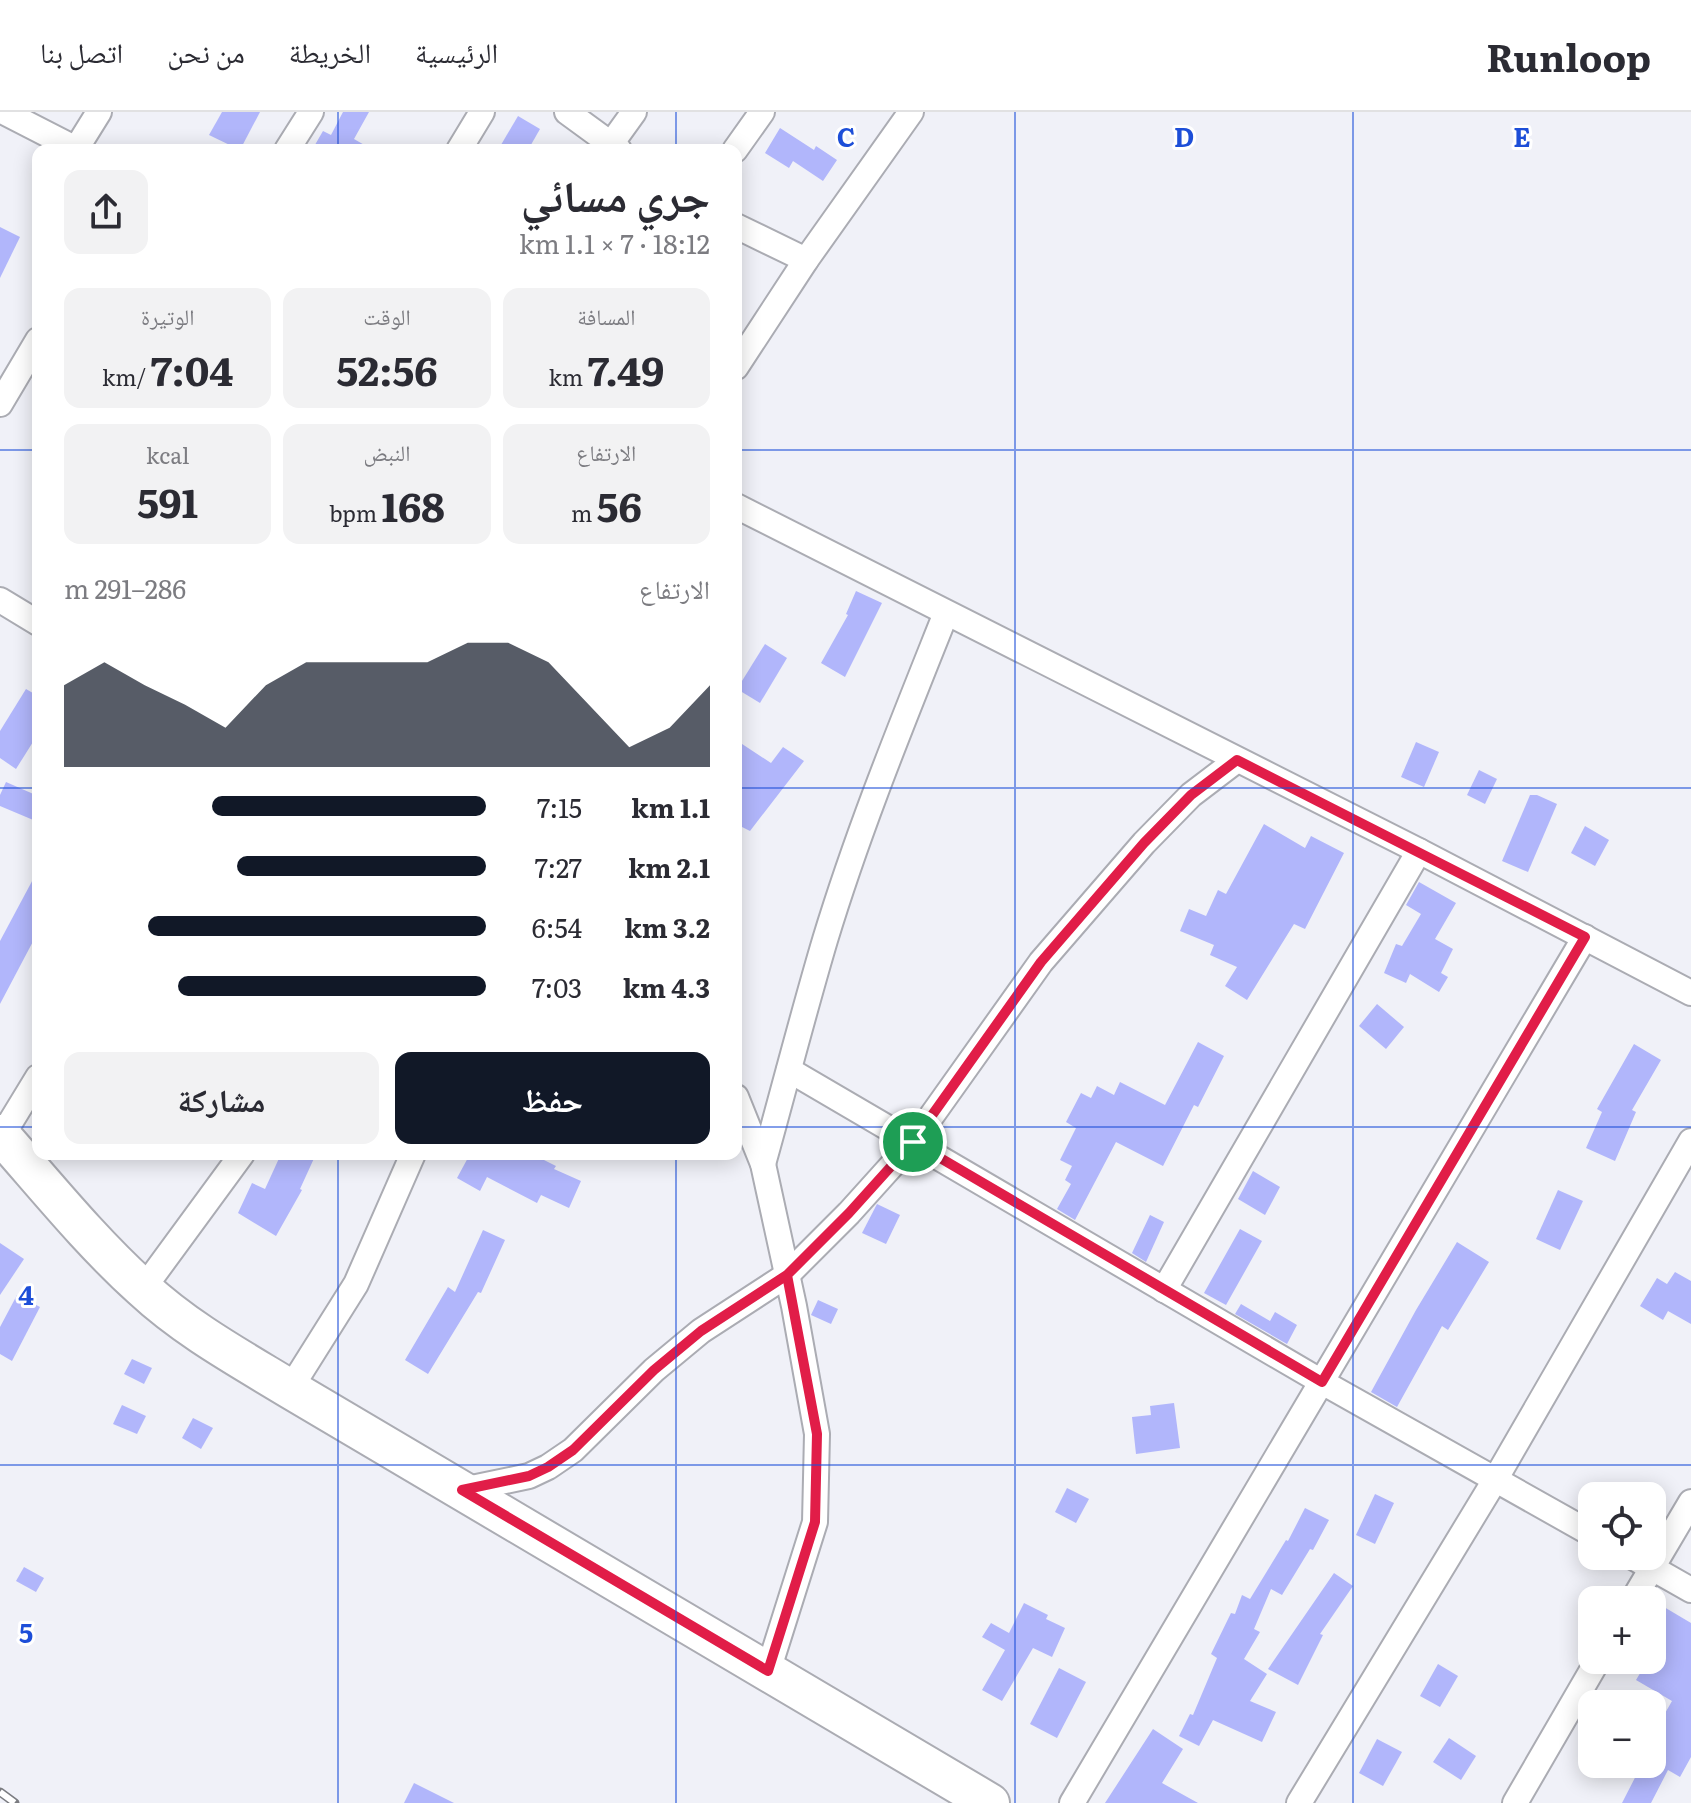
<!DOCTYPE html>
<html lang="ar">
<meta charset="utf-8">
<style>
:root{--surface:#fff;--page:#f2f2f3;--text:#2b2b33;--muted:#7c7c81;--line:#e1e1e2;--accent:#111827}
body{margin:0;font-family:Literata,"Noto Naskh Arabic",serif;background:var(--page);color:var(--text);direction:rtl;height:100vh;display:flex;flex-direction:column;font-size:30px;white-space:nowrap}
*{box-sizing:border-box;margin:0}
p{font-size:26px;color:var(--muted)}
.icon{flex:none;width:44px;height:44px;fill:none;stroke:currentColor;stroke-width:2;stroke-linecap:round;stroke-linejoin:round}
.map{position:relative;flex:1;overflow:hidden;direction:ltr}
.drawer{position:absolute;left:32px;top:32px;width:710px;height:1016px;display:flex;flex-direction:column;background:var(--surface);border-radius:16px;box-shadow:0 4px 20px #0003;direction:rtl}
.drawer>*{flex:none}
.controls{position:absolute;left:1578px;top:1370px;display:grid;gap:16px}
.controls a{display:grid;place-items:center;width:88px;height:88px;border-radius:16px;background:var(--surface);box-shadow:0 4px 20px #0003;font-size:40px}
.pin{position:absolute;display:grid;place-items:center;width:68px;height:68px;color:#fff;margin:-34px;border:4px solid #fff;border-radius:50%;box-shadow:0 2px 8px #0007}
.round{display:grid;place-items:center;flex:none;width:84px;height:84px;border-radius:16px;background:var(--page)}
.head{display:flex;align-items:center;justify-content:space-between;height:136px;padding:0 32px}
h1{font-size:44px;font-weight:700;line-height:60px}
.stats{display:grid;grid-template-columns:repeat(3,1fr);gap:12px;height:136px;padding:8px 32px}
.stats div{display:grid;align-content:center;border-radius:16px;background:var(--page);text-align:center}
.stats b{font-size:40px;font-weight:700}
.stats small{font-size:22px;font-weight:400}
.stats p{font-size:22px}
.chart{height:224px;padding:16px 32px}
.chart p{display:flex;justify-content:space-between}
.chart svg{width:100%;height:144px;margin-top:8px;fill:var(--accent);opacity:.7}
.cta{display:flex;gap:16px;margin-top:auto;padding:16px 32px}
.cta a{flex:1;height:92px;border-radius:16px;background:var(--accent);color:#fff;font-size:32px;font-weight:700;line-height:92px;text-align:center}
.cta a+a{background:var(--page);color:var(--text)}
ul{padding:0 32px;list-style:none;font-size:26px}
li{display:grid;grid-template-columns:128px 96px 1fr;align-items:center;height:60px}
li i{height:20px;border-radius:10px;background:var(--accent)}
header{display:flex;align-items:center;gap:48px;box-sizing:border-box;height:112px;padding:0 40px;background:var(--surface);border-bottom:2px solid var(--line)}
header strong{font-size:38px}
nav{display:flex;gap:44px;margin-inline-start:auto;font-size:28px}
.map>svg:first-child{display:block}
.building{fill:#b1b6fb}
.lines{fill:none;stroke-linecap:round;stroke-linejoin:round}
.minor-casing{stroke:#abacb3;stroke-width:28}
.primary-casing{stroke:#abacb3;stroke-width:42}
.minor{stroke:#fff;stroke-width:24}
.primary{stroke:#fff;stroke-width:38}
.rail-casing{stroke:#7b7c81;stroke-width:9}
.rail{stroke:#fff;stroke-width:6;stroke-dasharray:18;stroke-linecap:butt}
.route-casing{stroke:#fff;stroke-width:16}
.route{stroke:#e11d48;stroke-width:10}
.grid{fill:none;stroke:#1d4ed8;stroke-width:2;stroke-opacity:0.55}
.grid-label{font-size:26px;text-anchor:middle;font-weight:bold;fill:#1d4ed8;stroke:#fff;stroke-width:6;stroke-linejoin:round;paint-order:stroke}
</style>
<header>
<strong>Runloop</strong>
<nav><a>الرئيسية</a><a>الخريطة</a><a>من نحن</a><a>اتصل بنا</a></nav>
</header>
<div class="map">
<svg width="1691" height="1691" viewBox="0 0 1691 1691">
<rect width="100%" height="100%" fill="#f0f1f8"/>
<g class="building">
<path d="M 222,0 L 260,0 L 240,38 L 209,23 Z"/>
<path d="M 343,0 L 369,0 L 354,27 L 373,38 L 312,38 L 323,19 L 331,23 Z"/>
<path d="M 518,4 L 540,17 L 528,38 L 498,38 Z"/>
<path d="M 780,16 L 814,38 L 816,34 L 837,48 L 823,69 L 793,49 L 789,56 L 765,41 Z"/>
<path d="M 0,115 L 20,125 L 0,166 Z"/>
<path d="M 856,479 L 882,491 L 845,565 L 821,551 L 848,503 L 846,502 Z"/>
<path d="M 765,532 L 787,546 L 760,591 L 737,577 Z"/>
<path d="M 26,577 L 38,584 L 38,622 L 16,657 L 0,646 L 0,619 Z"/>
<path d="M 736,628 L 771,651 L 783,635 L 804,649 L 750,719 L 736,712 Z"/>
<path d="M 1416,630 L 1439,640 L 1424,675 L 1401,665 Z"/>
<path d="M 1479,658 L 1497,667 L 1485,692 L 1467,683 Z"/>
<path d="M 6,670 L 38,684 L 38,710 L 0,694 L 0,683 Z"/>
<path d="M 1530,683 L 1537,683 L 1557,692 L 1528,760 L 1502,749 Z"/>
<path d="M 1264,712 L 1305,736 L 1311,724 L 1344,741 L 1305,817 L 1294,812 L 1247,888 L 1225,874 L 1237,855 L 1210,843 L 1214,833 L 1180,819 L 1189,797 L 1206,804 L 1218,778 L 1226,782 Z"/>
<path d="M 1585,714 L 1609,728 L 1595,754 L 1571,741 Z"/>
<path d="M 38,758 L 38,820 L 0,892 L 0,829 Z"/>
<path d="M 1419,770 L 1456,791 L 1435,827 L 1453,837 L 1441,861 L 1448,865 L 1439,880 L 1410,862 L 1406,871 L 1384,861 L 1396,832 L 1402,834 L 1421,802 L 1406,793 Z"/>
<path d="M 1377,892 L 1404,915 L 1386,937 L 1359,914 Z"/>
<path d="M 1198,930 L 1224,944 L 1198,995 L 1194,993 L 1163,1054 L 1116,1030 L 1075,1108 L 1057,1097 L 1071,1072 L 1065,1068 L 1072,1054 L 1060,1048 L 1076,1016 L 1066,1010 L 1081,981 L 1091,986 L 1097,974 L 1114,983 L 1120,970 L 1165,993 Z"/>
<path d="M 1634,932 L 1661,948 L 1632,998 L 1636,1000 L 1615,1049 L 1586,1036 L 1602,1000 L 1597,997 Z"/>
<path d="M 281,1042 L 316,1042 L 300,1077 L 302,1078 L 276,1124 L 238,1101 L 252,1071 L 265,1077 Z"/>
<path d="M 470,1042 L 532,1042 L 556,1054 L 554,1057 L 581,1069 L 569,1096 L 541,1083 L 537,1091 L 487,1065 L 480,1079 L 457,1066 Z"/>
<path d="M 1253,1059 L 1280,1075 L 1265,1103 L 1238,1087 Z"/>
<path d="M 1558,1078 L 1583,1089 L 1560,1138 L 1536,1127 Z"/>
<path d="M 877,1092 L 900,1103 L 886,1132 L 862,1121 Z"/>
<path d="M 1150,1103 L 1164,1110 L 1146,1150 L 1132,1141 Z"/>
<path d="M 1240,1117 L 1262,1129 L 1226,1193 L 1204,1181 Z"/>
<path d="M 483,1118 L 505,1128 L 481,1181 L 478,1180 L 428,1262 L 405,1248 L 448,1175 L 455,1180 Z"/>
<path d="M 1457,1130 L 1489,1150 L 1448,1218 L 1442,1214 L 1397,1295 L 1371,1280 L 1416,1198 Z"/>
<path d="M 0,1131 L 24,1147 L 0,1183 Z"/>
<path d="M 1675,1160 L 1691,1169 L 1691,1212 L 1668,1199 L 1663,1208 L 1640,1194 L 1657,1166 L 1667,1172 Z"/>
<path d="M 17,1183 L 40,1195 L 12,1249 L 0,1242 L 0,1215 Z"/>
<path d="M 818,1188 L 838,1197 L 831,1212 L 811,1203 Z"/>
<path d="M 1241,1192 L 1270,1209 L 1275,1200 L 1297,1213 L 1287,1232 L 1235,1202 Z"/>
<path d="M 132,1247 L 152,1256 L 144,1272 L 124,1262 Z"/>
<path d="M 1174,1291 L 1180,1336 L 1136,1342 L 1132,1305 L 1151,1303 L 1150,1294 Z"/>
<path d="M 122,1293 L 146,1304 L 137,1322 L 113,1312 Z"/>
<path d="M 193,1306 L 213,1316 L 201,1337 L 182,1326 Z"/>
<path d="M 1067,1376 L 1089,1387 L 1076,1411 L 1055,1400 Z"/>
<path d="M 1375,1382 L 1394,1391 L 1375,1432 L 1356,1423 Z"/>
<path d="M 1305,1396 L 1329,1408 L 1313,1438 L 1310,1437 L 1282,1483 L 1271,1477 L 1254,1517 L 1260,1520 L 1244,1547 L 1267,1562 L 1250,1589 L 1276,1600 L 1262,1630 L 1213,1608 L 1199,1634 L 1179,1624 L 1190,1602 L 1193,1603 L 1217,1546 L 1211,1542 L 1231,1501 L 1235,1502 L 1242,1483 L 1250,1487 L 1286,1428 L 1288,1429 Z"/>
<path d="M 24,1455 L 44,1466 L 36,1480 L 16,1469 Z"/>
<path d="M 1334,1461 L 1353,1474 L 1320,1522 L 1323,1523 L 1298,1573 L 1268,1557 Z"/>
<path d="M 1024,1491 L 1048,1503 L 1046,1507 L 1065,1516 L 1052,1545 L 1033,1536 L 1002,1589 L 982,1578 L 1005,1538 L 982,1525 L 991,1511 L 1009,1521 Z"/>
<path d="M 1664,1495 L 1691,1511 L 1691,1645 L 1680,1665 L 1668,1658 L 1651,1691 L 1622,1691 L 1642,1652 L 1652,1652 L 1652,1624 L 1672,1589 L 1636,1568 L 1648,1548 L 1652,1548 L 1652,1515 Z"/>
<path d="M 1438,1552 L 1458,1564 L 1440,1595 L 1420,1584 Z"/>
<path d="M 1059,1556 L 1086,1570 L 1057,1626 L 1030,1612 Z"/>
<path d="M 1153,1617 L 1183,1637 L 1162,1671 L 1198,1691 L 1105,1691 Z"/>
<path d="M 1449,1626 L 1476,1644 L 1461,1668 L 1433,1650 Z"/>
<path d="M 1377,1627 L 1402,1640 L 1383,1674 L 1359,1661 Z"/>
<path d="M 414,1671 L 454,1691 L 404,1691 Z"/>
</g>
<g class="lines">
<g class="minor-casing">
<g id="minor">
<path d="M 4,0 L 78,38"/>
<path d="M 567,0 L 619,38"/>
<path d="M 611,32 L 634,0"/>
<path d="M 76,37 L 99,0"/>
<path d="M 287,38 L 311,0"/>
<path d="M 459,38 L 482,0"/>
<path d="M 735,38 L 762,0"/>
<path d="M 736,114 L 806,148"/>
<path d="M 736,255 L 806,148 L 911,0"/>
<path d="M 0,292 L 38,228"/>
<path d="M 736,394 L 1419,739 L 1691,881"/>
<path d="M 0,488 L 38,511"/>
<path d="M 789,958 L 1322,1270 L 1592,1422"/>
<path d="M 736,985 L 763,1052 L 794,1194 L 817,1322 L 815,1410 L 768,1559"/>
<path d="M 2,1024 L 38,965"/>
<path d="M 763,1052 C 784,977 803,902 825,828 C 859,716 903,609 946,501"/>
<path d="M 143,1177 L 242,1042"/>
<path d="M 1164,1178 L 1419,739"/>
<path d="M 290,1277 L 356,1172 L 413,1042"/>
<path d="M 462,1378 L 529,1364 L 548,1355 L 573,1338 L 654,1258 L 701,1219 L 787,1163 L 849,1101 L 913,1030 L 1041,850 L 1144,731 L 1191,683 L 1237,648"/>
<path d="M 1631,1444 L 1691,1478"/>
<path d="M 1633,1488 L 1691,1390"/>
<path d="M 1072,1691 L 1585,825"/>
<path d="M 1299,1691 L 1495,1368 L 1691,1029"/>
<path d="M 1515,1691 L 1598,1548"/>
</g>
</g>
<g class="primary-casing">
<path id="primary" d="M 0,1022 C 46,1074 90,1129 142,1176 C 186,1217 239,1246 290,1277 L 990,1691"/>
</g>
<use href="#minor" class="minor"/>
<use href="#primary" class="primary"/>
<g class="rail-casing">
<path id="rail" d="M 0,1680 L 15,1691"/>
</g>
<use href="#rail" class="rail"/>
</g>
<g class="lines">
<g class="route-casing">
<path id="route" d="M 913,1030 L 849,1101 L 787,1163 L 701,1219 L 654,1258 L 573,1338 L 548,1355 L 529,1364 L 462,1378 L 768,1559 L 815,1410 L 817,1322 L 787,1163 L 849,1101 L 913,1030 L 1322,1270 L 1585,825 L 1237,648 L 1191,683 L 1144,731 L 1041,850 L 913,1030"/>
</g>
<use href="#route" class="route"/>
</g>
<path class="grid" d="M 338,0 L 338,38M 676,0 L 676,38M 1015,0 L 1015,1691M 1353,0 L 1353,1691M 0,338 L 38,338M 736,338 L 1691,338M 0,676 L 38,676M 736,676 L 1691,676M 0,1015 L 38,1015M 736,1015 L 1691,1015M 338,1042 L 338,1691M 676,1042 L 676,1691M 0,1353 L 1691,1353"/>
<g class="grid-label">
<text x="846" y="35">C</text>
<text x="1184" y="35">D</text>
<text x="1522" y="35">E</text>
<text x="26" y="1193">4</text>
<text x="26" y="1531">5</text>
</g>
</svg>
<div class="controls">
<a><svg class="icon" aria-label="locate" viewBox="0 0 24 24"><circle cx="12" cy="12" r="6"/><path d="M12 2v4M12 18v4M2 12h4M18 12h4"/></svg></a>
<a>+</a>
<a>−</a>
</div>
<div class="pin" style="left:913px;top:1030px;background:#1e9e55"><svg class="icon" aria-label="arrive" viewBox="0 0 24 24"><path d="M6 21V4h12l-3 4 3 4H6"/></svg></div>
<section class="drawer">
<div class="head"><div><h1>جري مسائي</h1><p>18:12 · 7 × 1.1 km</p></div><a class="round"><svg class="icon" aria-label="share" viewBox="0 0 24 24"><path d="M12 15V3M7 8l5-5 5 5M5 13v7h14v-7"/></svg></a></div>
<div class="stats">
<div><p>المسافة</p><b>7.49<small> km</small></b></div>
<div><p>الوقت</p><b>52:56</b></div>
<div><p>الوتيرة</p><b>7:04<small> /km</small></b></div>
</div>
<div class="stats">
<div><p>الارتفاع</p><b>56<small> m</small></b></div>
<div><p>النبض</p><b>168<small> bpm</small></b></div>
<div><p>kcal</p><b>591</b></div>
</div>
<div class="chart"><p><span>الارتفاع</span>286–291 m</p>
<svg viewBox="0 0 160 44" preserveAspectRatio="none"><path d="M0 44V19L10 12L20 19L30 25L40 32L50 19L60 12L70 12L80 12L90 12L100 6L110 6L120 12L130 25L140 38L150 32L160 19V44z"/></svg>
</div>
<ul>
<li><b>1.1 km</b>7:15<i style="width:65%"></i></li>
<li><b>2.1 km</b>7:27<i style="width:59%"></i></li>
<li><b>3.2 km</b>6:54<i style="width:80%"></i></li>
<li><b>4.3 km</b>7:03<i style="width:73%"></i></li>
</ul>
<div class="cta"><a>حفظ</a><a>مشاركة</a></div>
</section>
</div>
